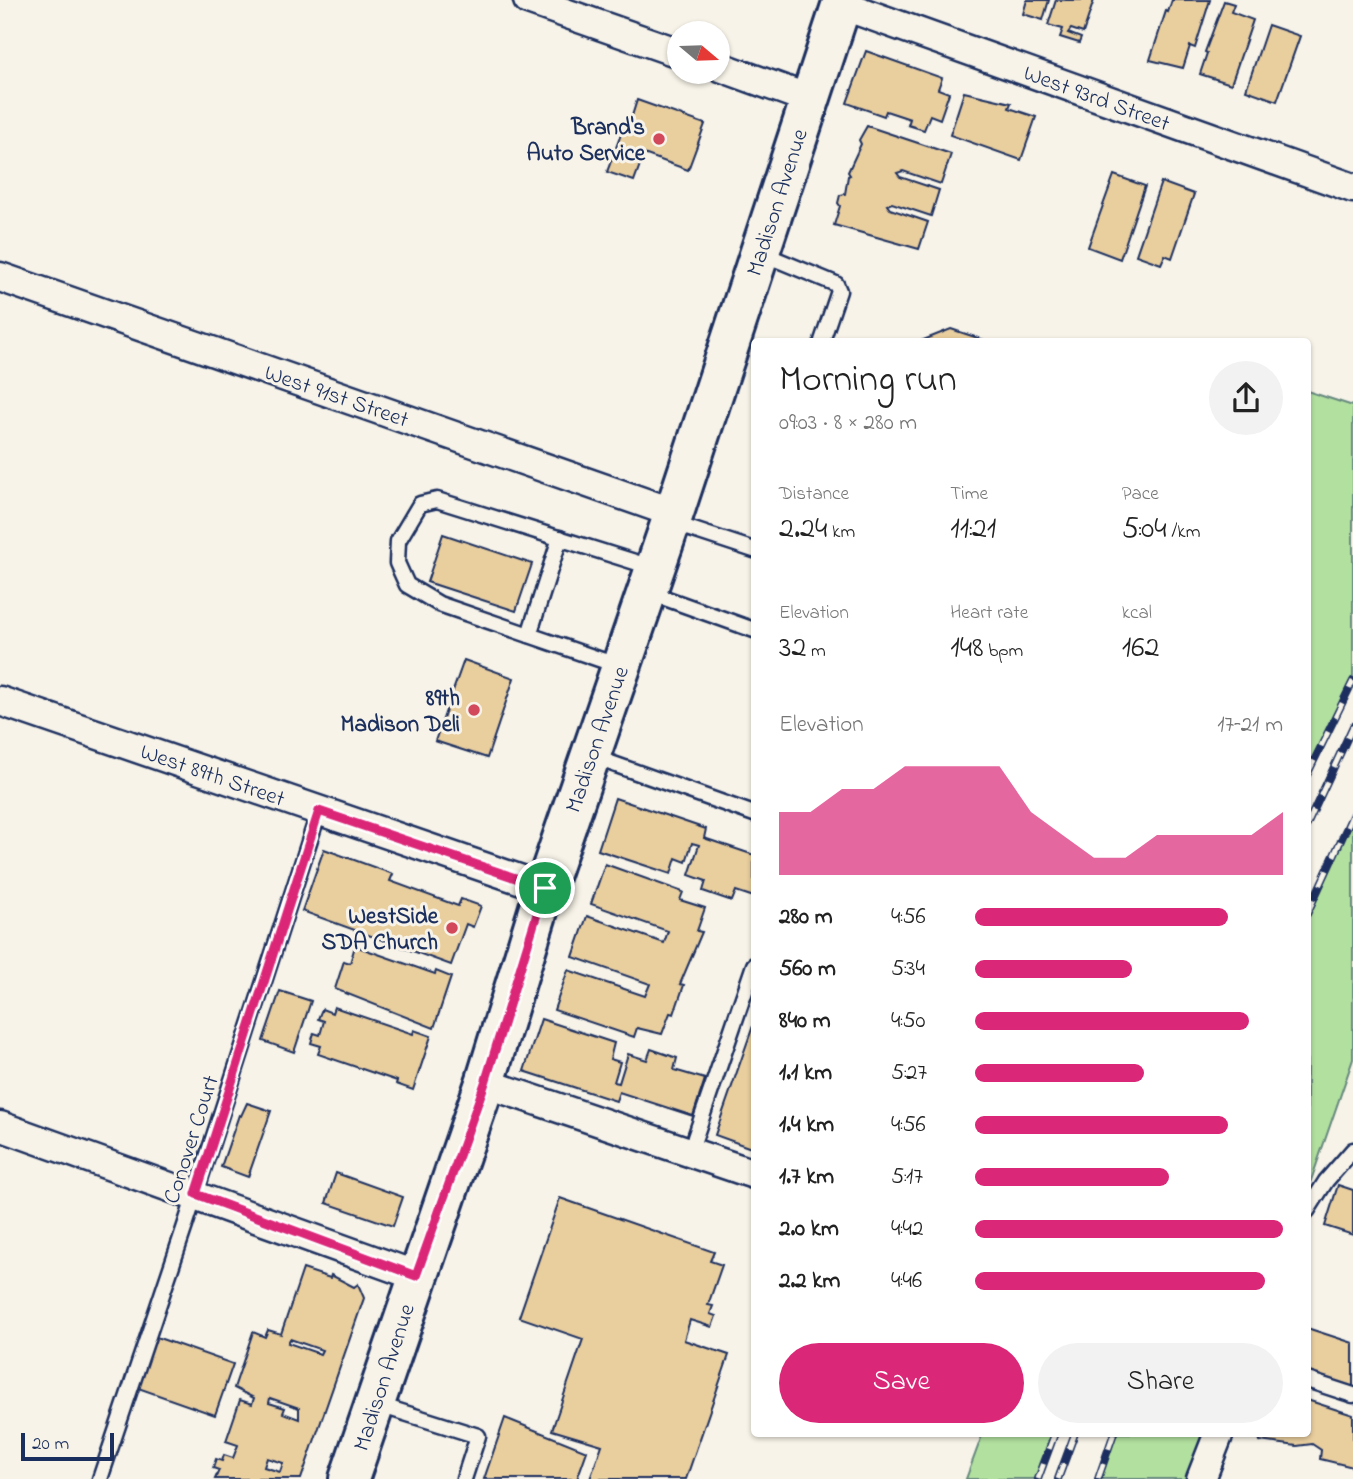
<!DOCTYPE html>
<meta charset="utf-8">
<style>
:root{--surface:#fff;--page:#f2f2f2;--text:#222;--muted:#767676;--accent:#db2777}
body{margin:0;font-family:"Indie Flower",sans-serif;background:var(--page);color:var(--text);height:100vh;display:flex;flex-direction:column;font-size:26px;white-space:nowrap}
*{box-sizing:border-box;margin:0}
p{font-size:23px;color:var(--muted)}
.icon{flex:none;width:38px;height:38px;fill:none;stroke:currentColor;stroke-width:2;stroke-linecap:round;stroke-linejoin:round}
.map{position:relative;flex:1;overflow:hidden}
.drawer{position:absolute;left:751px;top:338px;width:560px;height:1099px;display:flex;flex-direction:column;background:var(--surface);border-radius:7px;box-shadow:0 2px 5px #0004}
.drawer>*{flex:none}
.needle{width:46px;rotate:109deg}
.buttons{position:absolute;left:667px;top:21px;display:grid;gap:14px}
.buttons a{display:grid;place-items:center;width:63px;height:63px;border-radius:50%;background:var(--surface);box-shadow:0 2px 5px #0004;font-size:35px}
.scale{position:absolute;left:21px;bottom:18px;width:93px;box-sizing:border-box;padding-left:7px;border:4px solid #1b2f5e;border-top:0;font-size:19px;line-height:24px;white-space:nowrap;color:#1b2f5e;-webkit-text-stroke:5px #f7f3e8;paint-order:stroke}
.pin{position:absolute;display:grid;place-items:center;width:60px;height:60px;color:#fff;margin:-30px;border:4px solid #fff;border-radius:50%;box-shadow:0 2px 7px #0007}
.round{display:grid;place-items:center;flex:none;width:74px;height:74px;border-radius:37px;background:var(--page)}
.head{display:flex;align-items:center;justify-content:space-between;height:119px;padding:0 28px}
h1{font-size:38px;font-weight:600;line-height:52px}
.stats{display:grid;grid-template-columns:repeat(3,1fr);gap:10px;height:119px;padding:7px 28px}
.stats div{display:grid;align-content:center}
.stats b{font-size:30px;font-weight:600}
.stats small{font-size:19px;font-weight:400}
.stats p{font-size:19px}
.chart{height:196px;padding:14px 28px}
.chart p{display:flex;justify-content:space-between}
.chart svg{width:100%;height:126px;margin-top:7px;fill:var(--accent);opacity:.7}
.cta{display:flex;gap:14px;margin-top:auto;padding:14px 28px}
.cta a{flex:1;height:80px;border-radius:42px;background:var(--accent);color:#fff;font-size:28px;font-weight:600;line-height:80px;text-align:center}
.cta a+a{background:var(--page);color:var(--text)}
ul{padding:0 28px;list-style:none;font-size:23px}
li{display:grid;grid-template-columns:112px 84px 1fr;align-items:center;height:52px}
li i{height:18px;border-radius:9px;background:var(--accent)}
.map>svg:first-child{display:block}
.green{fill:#b2e09f;stroke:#66887e;stroke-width:2}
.building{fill:#e9ce9e;stroke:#1b2f5e;stroke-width:2;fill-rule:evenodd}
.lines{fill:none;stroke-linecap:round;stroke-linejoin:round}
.lane-casing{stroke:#1b2f5e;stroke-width:19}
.street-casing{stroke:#1b2f5e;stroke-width:33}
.secondary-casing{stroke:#1b2f5e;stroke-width:44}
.lane{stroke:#f7f3e8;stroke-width:14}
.street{stroke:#f7f3e8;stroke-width:28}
.secondary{stroke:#f7f3e8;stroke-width:38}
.rail-casing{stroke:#1b2f5e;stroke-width:8}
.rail{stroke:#f7f3e8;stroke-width:5;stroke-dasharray:16;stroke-linecap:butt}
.route-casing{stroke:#fff;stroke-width:14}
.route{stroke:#db2777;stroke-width:9}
.poi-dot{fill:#d1495b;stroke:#f7f3e8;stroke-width:2.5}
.labels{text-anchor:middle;stroke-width:6;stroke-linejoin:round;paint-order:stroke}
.street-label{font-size:23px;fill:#1b2f5e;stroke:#f7f3e8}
.poi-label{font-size:23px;font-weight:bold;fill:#1b2f5e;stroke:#f7f3e8;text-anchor:end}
</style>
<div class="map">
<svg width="1353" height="1479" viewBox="0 0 1353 1479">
<rect width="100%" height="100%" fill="#f7f3e8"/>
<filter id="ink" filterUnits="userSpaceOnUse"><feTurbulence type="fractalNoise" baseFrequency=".0143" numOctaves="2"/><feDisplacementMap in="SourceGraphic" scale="14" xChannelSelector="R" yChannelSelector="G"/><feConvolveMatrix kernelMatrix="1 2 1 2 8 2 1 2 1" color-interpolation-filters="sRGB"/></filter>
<g filter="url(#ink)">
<g class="green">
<path d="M 1307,391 L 1353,406 L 1353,681 L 1307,775 Z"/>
<path d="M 1353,814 L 1353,1059 L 1307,1192 L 1307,914 Z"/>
<path d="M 983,1433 L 1055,1433 L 1038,1479 L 966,1479 Z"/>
<path d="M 1114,1433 L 1219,1433 L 1201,1479 L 1098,1479 Z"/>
</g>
<g class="building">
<path d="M 1027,0 L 1049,0 L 1043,20 L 1023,14 Z"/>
<path d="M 1056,0 L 1094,0 L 1083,33 L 1071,29 L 1068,33 L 1081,38 L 1079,43 L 1060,37 L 1063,29 L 1048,25 Z"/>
<path d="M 1172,0 L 1210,0 L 1195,48 L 1190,46 L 1183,68 L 1150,60 L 1166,11 L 1168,12 Z"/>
<path d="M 1224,1 L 1234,4 L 1231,12 L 1253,20 L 1231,84 L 1200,74 L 1207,53 L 1205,52 Z"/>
<path d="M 1268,25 L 1300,36 L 1277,101 L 1246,90 Z"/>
<path d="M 866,51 L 942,78 L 938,89 L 949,93 L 940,119 L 930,115 L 924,130 L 908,125 L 910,119 L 886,111 L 884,116 L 847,103 Z"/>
<path d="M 964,92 L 1011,103 L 1009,108 L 1036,117 L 1021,160 L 950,135 Z"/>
<path d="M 637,100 L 705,124 L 688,170 L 644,154 L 634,181 L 607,172 L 627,118 L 631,119 Z"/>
<path d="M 867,126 L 951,154 L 941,184 L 903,171 L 897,173 L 900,177 L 939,190 L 931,216 L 892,203 L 887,205 L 890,209 L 928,222 L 919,249 L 834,225 L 840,206 L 838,203 L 840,195 L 845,194 L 848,176 L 850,175 L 848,172 L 861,144 L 859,140 Z"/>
<path d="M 1114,175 L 1145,186 L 1120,259 L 1088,247 Z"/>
<path d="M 1161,182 L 1194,194 L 1172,258 L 1165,255 L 1161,264 L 1136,255 Z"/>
<path d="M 951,329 L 987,341 L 921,341 Z"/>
<path d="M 443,534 L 532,564 L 516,611 L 427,582 Z"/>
<path d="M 464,660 L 514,678 L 487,758 L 435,741 Z"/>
<path d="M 615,798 L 706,829 L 704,838 L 754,855 L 754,897 L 736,891 L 732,901 L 703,891 L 706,881 L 689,875 L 699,845 L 692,843 L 686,862 L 676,858 L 671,874 L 598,850 Z"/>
<path d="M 324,849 L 393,874 L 390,881 L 458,906 L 461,899 L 481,906 L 473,927 L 466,924 L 451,965 L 302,911 Z"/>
<path d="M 605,864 L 683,892 L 680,900 L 705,908 L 697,931 L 702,932 L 680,984 L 684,985 L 674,1014 L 670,1013 L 662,1034 L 637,1028 L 634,1037 L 554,1010 L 568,970 L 645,996 L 650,984 L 573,957 L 587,916 L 664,943 L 668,931 L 591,904 Z"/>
<path d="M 355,946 L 435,974 L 436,971 L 451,977 L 434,1028 L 335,989 L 344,961 L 350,963 Z"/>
<path d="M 280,991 L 311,1001 L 294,1052 L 263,1041 Z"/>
<path d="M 334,1007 L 413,1034 L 414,1030 L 431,1036 L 413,1090 L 396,1084 L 397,1081 L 318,1054 L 321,1046 L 311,1043 L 314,1033 L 320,1035 L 324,1021 L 318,1019 L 322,1009 L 332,1013 Z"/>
<path d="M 541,1019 L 614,1043 L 610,1059 L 620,1062 L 614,1082 L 619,1083 L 628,1054 L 647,1060 L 651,1049 L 677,1058 L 674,1070 L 705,1079 L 693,1116 L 619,1092 L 616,1101 L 524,1071 Z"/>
<path d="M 754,1023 L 754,1149 L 715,1135 Z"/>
<path d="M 247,1103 L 271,1111 L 248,1177 L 221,1167 L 239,1115 L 241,1116 Z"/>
<path d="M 336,1173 L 403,1197 L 393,1226 L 326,1203 Z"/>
<path d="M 1338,1185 L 1353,1190 L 1353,1235 L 1325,1226 Z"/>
<path d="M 560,1198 L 714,1252 L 710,1261 L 722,1265 L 708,1305 L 713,1306 L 710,1314 L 716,1316 L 712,1327 L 690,1320 L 684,1340 L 729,1355 L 686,1479 L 590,1479 L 602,1445 L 552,1430 L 583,1339 L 519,1317 Z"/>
<path d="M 303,1269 L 330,1278 L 331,1275 L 354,1287 L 358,1284 L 364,1298 L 301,1479 L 215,1479 L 219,1470 L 213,1468 L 216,1459 L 222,1461 L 224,1455 L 233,1458 L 238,1445 L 226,1441 L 240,1400 L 252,1404 L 254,1398 L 234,1388 L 253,1332 L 265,1337 L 268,1330 L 281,1334 ZM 290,1339 L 322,1350 L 320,1354 L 288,1343 ZM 270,1398 L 299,1408 L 299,1419 L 283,1413 L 285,1408 L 269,1403 ZM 267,1458 L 283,1463 L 280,1472 L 264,1467 Z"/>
<path d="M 1307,1328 L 1353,1343 L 1353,1388 L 1307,1373 Z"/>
<path d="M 156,1337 L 233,1364 L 215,1415 L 138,1388 Z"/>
<path d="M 1307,1400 L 1353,1415 L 1353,1467 L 1320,1459 L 1321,1450 L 1312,1444 L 1297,1446 L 1260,1441 L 1258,1433 L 1307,1433 Z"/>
<path d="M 505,1418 L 587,1451 L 577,1479 L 484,1479 Z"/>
</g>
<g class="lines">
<g class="lane-casing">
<g id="lane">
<path d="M 761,253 L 836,284 L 839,291 L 822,341"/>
<path d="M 672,523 L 754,550"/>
<path d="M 648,592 L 754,630"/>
<path d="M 529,635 L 560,538"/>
<path d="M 619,666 L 439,604 L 407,585 L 397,563 L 398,541 L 420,504 L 437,500 L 654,568"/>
<path d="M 591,756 L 754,814"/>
<path d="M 690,1152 L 754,965"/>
<path d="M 1307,1211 L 1326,1181 L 1353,1150"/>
<path d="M 1307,1380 L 1353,1395"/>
<path d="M 376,1404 L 478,1436 L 464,1479"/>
<path d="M 100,1479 L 185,1226 L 319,811"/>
</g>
</g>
<g class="street-casing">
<g id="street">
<path d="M 528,0 L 679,53"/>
<path d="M 842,5 L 1353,188"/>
<path d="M 718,66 L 809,99"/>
<path d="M 0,277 L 674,513"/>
<path d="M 0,701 L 545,888"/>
<path d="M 485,1083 L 754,1174"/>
<path d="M 0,1126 L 417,1276"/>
<path d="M 1201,1479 L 1219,1433"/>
</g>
</g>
<g class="secondary-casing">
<path id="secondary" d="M 349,1479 L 485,1083 L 545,888 L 674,513 L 843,0"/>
</g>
<use href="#lane" class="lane"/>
<use href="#street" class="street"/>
<use href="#secondary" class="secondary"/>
<g class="rail-casing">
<g id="rail">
<path d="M 1307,775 L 1353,681"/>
<path d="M 1307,825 L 1353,726"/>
<path d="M 1307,914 L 1353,814"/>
<path d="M 1038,1479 L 1055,1433"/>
<path d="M 1058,1479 L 1075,1433"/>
<path d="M 1098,1479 L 1114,1433"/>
</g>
</g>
<use href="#rail" class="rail"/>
</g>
</g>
<g class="lines" filter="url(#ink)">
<g class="route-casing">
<path id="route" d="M 319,811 L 545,888 L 485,1083 L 416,1276 L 196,1194 Z"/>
</g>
<use href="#route" class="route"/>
</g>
<g class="poi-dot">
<circle cx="659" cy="139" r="7"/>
<circle cx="474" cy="710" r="7"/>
<circle cx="452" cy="928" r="7"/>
</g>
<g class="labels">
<g class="street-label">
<text transform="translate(1097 97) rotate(20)" y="8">West 93rd Street</text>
<text transform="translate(776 202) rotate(-72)" y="8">Madison Avenue</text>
<text transform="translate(337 395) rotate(19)" y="8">West 91st Street</text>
<text transform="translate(596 739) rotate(-71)" y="8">Madison Avenue</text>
<text transform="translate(213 774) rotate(19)" y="8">West 89th Street</text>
<text transform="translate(190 1139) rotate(-72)" y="8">Conover Court</text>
<text transform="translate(383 1377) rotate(-72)" y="8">Madison Avenue</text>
</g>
<g class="poi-label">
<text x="645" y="134">Brand's<tspan x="645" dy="26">Auto Service</tspan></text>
<text x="460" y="705">89th<tspan x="460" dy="26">Madison Deli</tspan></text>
<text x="438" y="923">WestSide<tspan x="438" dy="26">SDA Church</tspan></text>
</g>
</g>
</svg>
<div class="buttons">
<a><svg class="needle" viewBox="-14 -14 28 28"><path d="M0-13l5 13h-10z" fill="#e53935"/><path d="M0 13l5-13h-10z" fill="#767676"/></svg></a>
</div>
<div class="scale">20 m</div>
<div class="pin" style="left:545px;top:888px;background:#1e9e55"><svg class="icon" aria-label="arrive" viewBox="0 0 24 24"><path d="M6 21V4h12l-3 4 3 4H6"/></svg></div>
<section class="drawer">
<div class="head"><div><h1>Morning run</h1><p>09:03 · 8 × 280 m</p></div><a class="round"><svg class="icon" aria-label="share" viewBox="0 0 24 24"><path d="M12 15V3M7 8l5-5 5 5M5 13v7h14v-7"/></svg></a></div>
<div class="stats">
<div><p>Distance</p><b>2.24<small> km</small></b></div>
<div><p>Time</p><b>11:21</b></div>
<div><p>Pace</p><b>5:04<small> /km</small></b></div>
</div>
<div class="stats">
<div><p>Elevation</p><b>32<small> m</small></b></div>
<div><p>Heart rate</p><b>148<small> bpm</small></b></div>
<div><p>kcal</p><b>162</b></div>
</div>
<div class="chart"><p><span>Elevation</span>17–21 m</p>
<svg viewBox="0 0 160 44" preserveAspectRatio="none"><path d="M0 44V22L10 22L20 14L30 14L40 6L50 6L60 6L70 6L80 22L90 30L100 38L110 38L120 30L130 30L140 30L150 30L160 22V44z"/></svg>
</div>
<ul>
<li><b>280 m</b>4:56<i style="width:82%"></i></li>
<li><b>560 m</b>5:34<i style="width:51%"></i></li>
<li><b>840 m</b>4:50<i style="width:89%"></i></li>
<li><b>1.1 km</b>5:27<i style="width:55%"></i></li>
<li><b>1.4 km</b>4:56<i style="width:82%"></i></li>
<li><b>1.7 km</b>5:17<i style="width:63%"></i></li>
<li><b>2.0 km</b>4:42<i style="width:100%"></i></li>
<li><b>2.2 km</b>4:46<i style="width:94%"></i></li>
</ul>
<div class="cta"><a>Save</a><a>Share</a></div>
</section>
</div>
